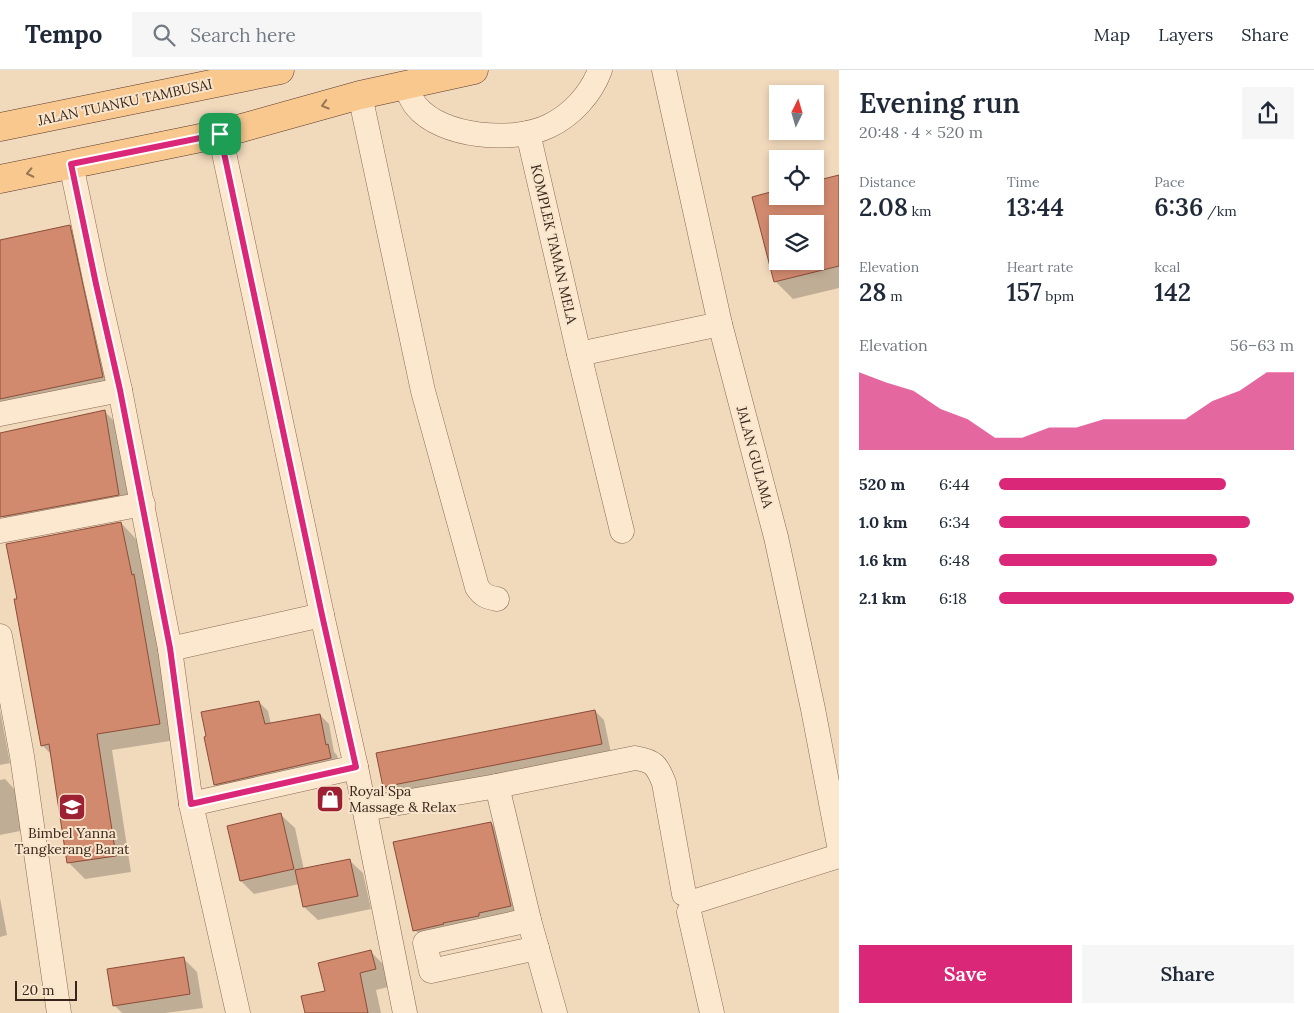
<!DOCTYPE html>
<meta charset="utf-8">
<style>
:root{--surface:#fff;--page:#f6f6f7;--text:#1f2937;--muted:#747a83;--line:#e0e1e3;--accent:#db2777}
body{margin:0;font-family:Lora,serif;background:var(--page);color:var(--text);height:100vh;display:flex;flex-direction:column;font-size:19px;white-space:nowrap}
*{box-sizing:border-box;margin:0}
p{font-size:16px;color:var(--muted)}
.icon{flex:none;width:28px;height:28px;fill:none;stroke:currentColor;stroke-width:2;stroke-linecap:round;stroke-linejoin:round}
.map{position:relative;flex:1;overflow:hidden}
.panel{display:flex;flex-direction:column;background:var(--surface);width:475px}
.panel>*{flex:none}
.needle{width:32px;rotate:5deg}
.controls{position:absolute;left:769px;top:15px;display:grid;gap:10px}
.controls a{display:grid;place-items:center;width:55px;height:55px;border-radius:0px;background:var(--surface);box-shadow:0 2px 8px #0003;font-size:25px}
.scale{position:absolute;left:15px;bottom:12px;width:62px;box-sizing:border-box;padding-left:5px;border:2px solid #38241a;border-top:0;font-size:14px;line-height:18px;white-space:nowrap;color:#38241a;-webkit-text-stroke:4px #f8e5cc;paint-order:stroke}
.pin{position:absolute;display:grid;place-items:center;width:42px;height:42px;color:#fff;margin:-21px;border-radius:10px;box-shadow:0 2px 8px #0006}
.round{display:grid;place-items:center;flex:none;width:52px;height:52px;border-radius:0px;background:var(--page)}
.summary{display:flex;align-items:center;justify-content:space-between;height:85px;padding:0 20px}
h1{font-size:28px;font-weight:600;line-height:38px}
.metrics{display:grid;grid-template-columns:repeat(3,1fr);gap:8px;height:85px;padding:5px 20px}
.metrics div{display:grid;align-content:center}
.metrics b{font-size:25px;font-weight:600}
.metrics small{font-size:14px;font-weight:400}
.metrics p{font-size:14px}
.chart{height:140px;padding:10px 20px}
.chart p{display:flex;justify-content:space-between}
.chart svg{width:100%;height:90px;margin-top:5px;fill:var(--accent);opacity:.7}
.cta{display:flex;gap:10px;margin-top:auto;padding:10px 20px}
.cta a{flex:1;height:58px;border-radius:0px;background:var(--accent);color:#fff;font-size:20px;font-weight:600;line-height:58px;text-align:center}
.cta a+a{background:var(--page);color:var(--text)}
ul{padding:0 20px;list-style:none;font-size:16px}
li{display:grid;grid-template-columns:80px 60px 1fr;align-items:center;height:38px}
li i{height:12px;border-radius:6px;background:var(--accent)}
header{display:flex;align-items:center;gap:30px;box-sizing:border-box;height:70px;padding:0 25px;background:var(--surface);border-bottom:1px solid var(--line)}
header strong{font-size:24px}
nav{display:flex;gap:28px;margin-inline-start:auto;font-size:18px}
.search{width:350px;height:45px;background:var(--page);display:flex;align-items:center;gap:12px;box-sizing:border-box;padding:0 18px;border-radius:0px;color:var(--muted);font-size:19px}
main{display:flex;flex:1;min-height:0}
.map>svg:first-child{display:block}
.shadow{fill:#0003;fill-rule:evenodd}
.building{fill:#d28a6f;stroke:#8b4d38;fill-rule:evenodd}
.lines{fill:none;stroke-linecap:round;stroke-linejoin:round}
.minor-casing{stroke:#8a6954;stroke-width:25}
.major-casing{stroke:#573829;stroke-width:29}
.minor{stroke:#fbe8cf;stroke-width:24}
.major{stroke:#f8c88f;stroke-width:28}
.oneway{stroke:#987654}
.route-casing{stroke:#fff;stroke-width:10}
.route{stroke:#db2777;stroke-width:6}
.labels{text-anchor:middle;stroke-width:4;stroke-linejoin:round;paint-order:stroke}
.street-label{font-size:14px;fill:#38241a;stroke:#f8e5cc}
.poi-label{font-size:14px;fill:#38241a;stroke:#f8e5cc;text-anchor:start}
</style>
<header>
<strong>Tempo</strong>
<div class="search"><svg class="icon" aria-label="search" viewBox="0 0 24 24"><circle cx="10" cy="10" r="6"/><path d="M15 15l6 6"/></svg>Search here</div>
<nav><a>Map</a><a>Layers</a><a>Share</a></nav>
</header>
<main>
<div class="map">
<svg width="839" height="943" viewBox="0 0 839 943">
<rect width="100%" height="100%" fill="#f1d9bc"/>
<g class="shadow">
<path d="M 839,106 L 839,218 L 793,229 L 775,211 L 778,126 L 815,126 L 815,112 ZM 778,154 L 815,154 L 815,191 L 778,191 Z"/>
<path d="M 69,157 L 87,174 L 120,324 L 0,351 L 0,172 Z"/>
<path d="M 105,342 L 118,355 L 132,438 L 15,460 L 2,446 L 0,438 L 0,365 Z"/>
<path d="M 121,453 L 137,470 L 176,670 L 112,680 L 131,802 L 85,809 L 69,793 L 52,685 L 42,675 Z"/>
<path d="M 259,632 L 268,641 L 271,654 L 320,645 L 329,654 L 334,682 L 337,685 L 340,697 L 224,723 L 215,714 Z"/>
<path d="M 0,640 L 10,693 L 0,695 Z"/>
<path d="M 595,641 L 604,650 L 611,683 L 393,726 L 384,717 L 377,684 Z"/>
<path d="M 5,709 L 18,723 L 25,760 L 0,765 L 0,710 Z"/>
<path d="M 281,745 L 295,758 L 304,800 L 349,790 L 363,803 L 371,839 L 318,850 L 304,837 L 299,814 L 254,824 L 241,811 Z"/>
<path d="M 491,753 L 500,762 L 520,844 L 424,869 L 415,860 Z"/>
<path d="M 0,828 L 7,865 L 0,867 Z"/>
<path d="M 371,882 L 388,899 L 392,916 L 376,920 L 381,943 L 306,943 L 326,922 Z"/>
<path d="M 184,889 L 197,902 L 203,938 L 165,943 L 122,943 L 114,935 Z"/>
</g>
<g class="building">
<path d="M 839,105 L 839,196 L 774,212 L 752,127 L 778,120 L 778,126 L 815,126 L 815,111 ZM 778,154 L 815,154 L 815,191 L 778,191 Z"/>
<path d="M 70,155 L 103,307 L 0,329 L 0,170 Z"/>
<path d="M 105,340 L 119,425 L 0,447 L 0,363 Z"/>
<path d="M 121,452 L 132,505 L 134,504 L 160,654 L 97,664 L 116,786 L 67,793 L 49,674 L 41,676 L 14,529 L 17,529 L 6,474 Z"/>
<path d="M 259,631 L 265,654 L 320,644 L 326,675 L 328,674 L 331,688 L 214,715 L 204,667 L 206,666 L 201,642 Z"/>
<path d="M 595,640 L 602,674 L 383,717 L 376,683 Z"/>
<path d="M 281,743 L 294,799 L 240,811 L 227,756 Z"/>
<path d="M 491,752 L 511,836 L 479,843 L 479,846 L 443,853 L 444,854 L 413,861 L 393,772 Z"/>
<path d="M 350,789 L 358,826 L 303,837 L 295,800 Z"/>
<path d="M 371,880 L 376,899 L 360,903 L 368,943 L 305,943 L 301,926 L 325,921 L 318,893 Z"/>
<path d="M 184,887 L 190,924 L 113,936 L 107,899 Z"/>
</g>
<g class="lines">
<g class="minor-casing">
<g id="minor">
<path d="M 664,0 L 720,254 L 776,467 L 813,639 L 839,775"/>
<path d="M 405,15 C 408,22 411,30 416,36 C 442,68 514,73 549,56 C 572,45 591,24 600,0"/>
<path d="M 360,25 L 423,321 L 477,517 C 483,526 487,527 497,529"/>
<path d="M 528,63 L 579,284 L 622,461"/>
<path d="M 220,64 L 322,545 L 356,697 L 405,943"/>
<path d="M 71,94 L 96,214 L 120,320 L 170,579 L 191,734 L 238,943"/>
<path d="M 579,284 L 720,254"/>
<path d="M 0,344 L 120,320"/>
<path d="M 0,461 L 143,434"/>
<path d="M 0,566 L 22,686 L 59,943"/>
<path d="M 170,579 L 322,545"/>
<path d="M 497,716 L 529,850 L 555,943"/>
<path d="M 191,734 L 356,697"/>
<path d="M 376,737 L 497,716 L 635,688 C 654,691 657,695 664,713 L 684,824"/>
<path d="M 696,831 L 839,786"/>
<path d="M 689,842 L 712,943"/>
<path d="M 529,850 L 425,873 L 431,901 L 537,878"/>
</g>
</g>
<g class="major-casing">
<g id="major">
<path d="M 0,57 L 280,0"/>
<path d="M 0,109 L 220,64 L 360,25 L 474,0"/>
</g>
</g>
<use href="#minor" class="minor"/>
<use href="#major" class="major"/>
</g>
<defs><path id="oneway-chevron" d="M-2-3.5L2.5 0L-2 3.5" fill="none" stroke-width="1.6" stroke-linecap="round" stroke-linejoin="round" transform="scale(1.25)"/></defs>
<g class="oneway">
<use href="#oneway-chevron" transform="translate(325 35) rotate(164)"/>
<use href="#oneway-chevron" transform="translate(30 103) rotate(168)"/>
</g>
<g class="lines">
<g class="route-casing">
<path id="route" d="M 220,64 L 322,545 L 356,697 L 191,734 L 170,578 L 120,320 L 96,214 L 71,94 Z"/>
</g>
<use href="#route" class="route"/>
</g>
<defs>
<g id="shop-square" transform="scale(1.4375)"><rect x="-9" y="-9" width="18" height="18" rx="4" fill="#9d2033" stroke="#f8e5cc"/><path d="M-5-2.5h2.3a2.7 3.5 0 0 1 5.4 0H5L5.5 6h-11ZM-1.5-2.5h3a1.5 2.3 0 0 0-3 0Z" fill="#fff"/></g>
<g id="school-square" transform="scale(1.4375)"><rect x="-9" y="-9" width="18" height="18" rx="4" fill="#9d2033" stroke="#f8e5cc"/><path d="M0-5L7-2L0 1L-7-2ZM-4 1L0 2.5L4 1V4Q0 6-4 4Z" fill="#fff"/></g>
</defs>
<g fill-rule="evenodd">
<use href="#shop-square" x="330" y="729"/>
<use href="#school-square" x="72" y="737"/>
</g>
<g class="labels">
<g class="street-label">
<text transform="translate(125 32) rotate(-12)" y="5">JALAN TUANKU TAMBUSAI</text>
<text transform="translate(554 174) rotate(77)" y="5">KOMPLEK TAMAN MELA</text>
<text transform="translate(755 387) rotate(75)" y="5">JALAN GULAMA</text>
</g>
<g class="poi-label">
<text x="349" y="726">Royal Spa<tspan x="349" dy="16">Massage &amp; Relax</tspan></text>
<text x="72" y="768" text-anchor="middle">Bimbel Yanna<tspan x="72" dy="16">Tangkerang Barat</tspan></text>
</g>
</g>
</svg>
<div class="controls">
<a><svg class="needle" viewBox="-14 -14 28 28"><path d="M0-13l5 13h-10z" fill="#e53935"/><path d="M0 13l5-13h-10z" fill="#747a83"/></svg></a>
<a><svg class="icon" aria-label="locate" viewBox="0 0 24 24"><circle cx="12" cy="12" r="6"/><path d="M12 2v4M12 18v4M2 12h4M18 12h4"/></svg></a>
<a><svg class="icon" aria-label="layers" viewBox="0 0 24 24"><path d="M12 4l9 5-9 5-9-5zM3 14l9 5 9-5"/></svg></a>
</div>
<div class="scale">20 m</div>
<div class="pin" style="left:220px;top:64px;background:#1e9e55"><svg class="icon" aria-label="arrive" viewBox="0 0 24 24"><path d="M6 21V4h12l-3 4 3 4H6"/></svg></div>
</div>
<section class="panel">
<div class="summary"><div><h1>Evening run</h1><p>20:48 · 4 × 520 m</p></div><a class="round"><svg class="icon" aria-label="share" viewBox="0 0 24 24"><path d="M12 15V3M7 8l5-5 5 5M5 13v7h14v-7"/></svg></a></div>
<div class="metrics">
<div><p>Distance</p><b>2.08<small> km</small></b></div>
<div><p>Time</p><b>13:44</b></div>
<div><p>Pace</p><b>6:36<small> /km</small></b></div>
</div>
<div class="metrics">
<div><p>Elevation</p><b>28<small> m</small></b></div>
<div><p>Heart rate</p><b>157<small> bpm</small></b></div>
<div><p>kcal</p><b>142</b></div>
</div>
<div class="chart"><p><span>Elevation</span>56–63 m</p>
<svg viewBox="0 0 160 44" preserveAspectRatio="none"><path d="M0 44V6L10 11L20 15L30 24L40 29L50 38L60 38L70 33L80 33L90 29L100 29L110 29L120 29L130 20L140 15L150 6L160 6V44z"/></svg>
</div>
<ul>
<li><b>520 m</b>6:44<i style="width:77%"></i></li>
<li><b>1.0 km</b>6:34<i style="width:85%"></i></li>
<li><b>1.6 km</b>6:48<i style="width:74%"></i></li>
<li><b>2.1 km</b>6:18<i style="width:100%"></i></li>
</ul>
<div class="cta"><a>Save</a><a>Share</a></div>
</section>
</main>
